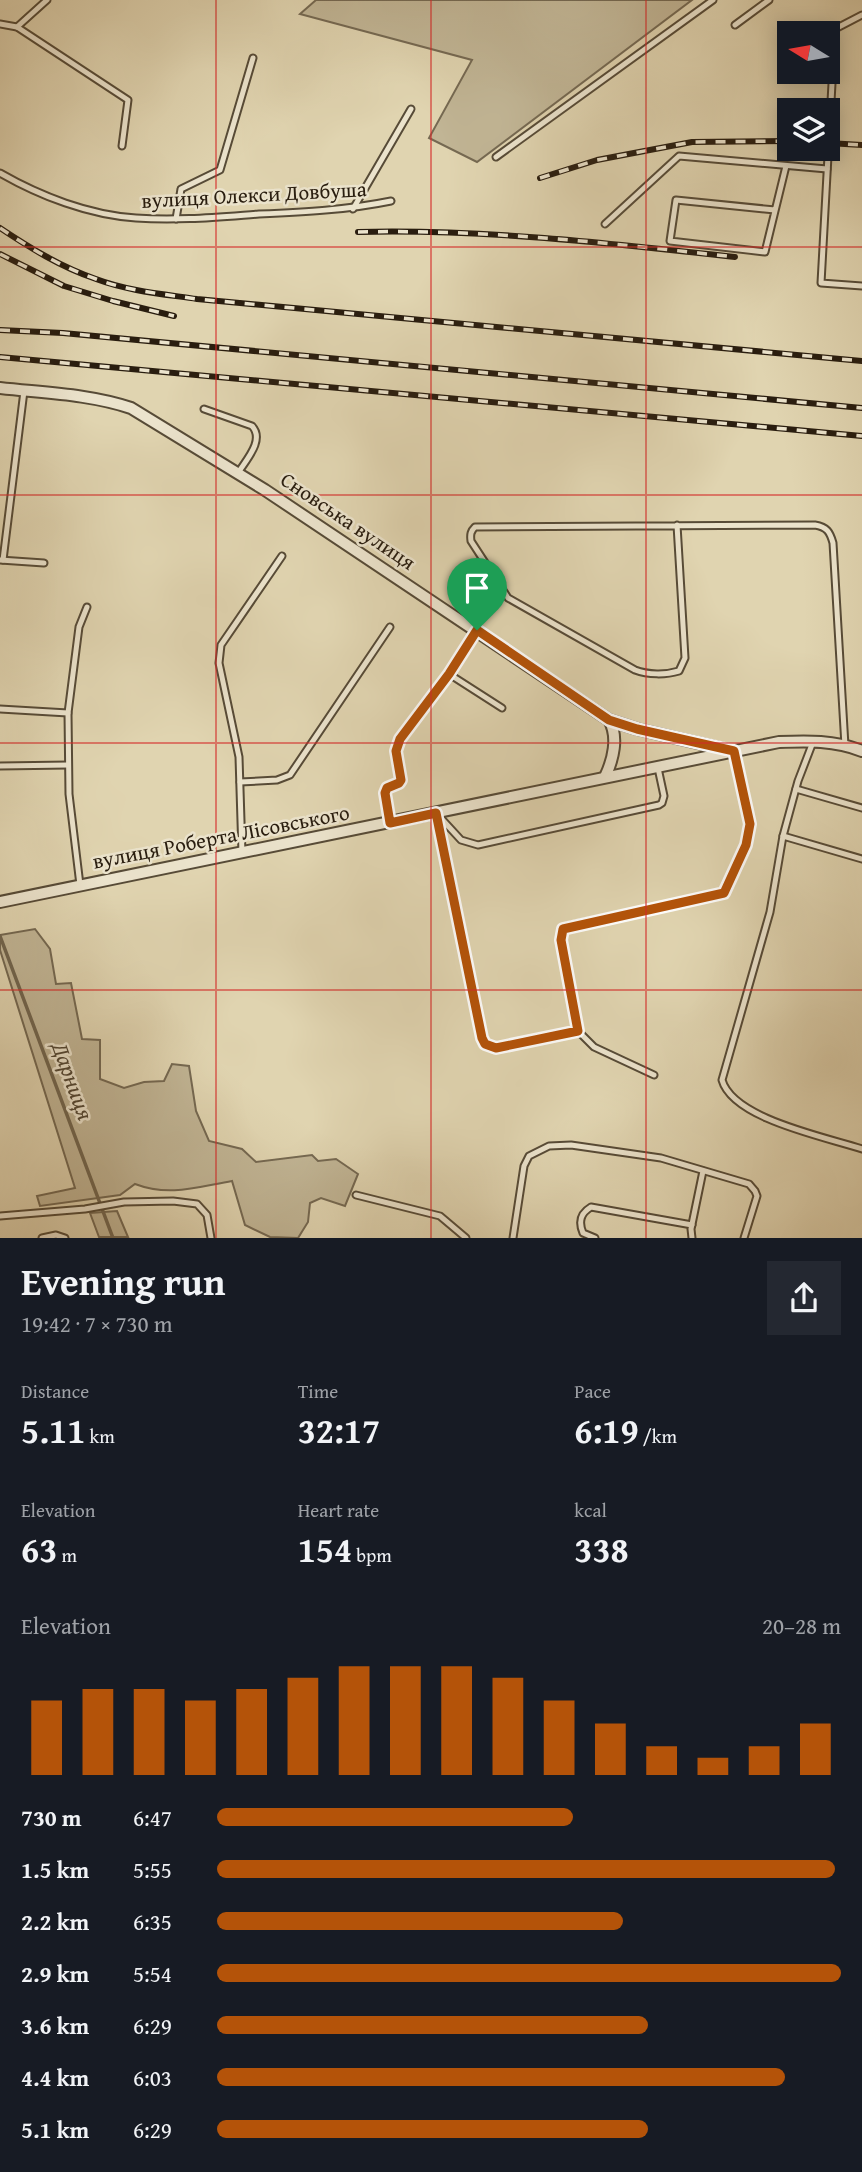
<!DOCTYPE html>
<meta charset="utf-8">
<style>
:root{--surface:#171b24;--page:#242831;--text:#f1f3f6;--muted:#9ea1a6;--accent:#b45309}
body{margin:0;font-family:"Gentium Book Plus",serif;background:var(--page);color:var(--text);height:100vh;display:flex;flex-direction:column;font-size:26px;white-space:nowrap}
*{box-sizing:border-box;margin:0}
p{font-size:23px;color:var(--muted)}
.icon{flex:none;width:38px;height:38px;fill:none;stroke:currentColor;stroke-width:2;stroke-linecap:round;stroke-linejoin:round}
.map{position:relative;height:1238px;overflow:hidden}
.panel{display:flex;flex-direction:column;background:var(--surface);flex:1}
.panel>*{flex:none}
.needle{width:46px;rotate:281deg}
.buttons{position:absolute;left:777px;top:21px;display:grid;gap:14px}
.buttons a{display:grid;place-items:center;width:63px;height:63px;border-radius:0px;background:var(--surface);box-shadow:0 4px 18px #0003;font-size:35px}
.pin{position:absolute;display:grid;place-items:center;width:60px;height:60px;color:#fff;margin:-72px -30px;border-radius:50% 50% 50% 0;rotate:-45deg;box-shadow:0 0 7px #0007}
.pin .icon{rotate:45deg}
.round{display:grid;place-items:center;flex:none;width:74px;height:74px;border-radius:0px;background:var(--page)}
.overview{display:flex;align-items:center;justify-content:space-between;height:119px;padding:0 21px}
h1{font-size:38px;font-weight:700;line-height:52px}
.metrics{display:grid;grid-template-columns:repeat(3,1fr);gap:10px;height:119px;padding:7px 21px}
.metrics div{display:grid;align-content:center}
.metrics b{font-size:35px;font-weight:700}
.metrics small{font-size:19px;font-weight:400}
.metrics p{font-size:19px}
.chart{height:196px;padding:14px 21px}
.chart p{display:flex;justify-content:space-between}
.chart svg{width:100%;height:126px;margin-top:7px;stroke:var(--accent);stroke-width:6}
ul{padding:0 21px;list-style:none;font-size:23px}
li{display:grid;grid-template-columns:112px 84px 1fr;align-items:center;height:52px}
li i{height:18px;border-radius:9px;background:var(--accent)}
.map>svg:first-child{display:block}
.green{fill:#c1b595;stroke:#756952;stroke-width:2}
.lines{fill:none;stroke-linecap:round;stroke-linejoin:round}
.stream{stroke:#72664f;stroke-width:3.5}
.service-casing{stroke:#574b37;stroke-width:9}
.minor-casing{stroke:#574b37;stroke-width:14}
.service{stroke:#ebe3cc;stroke-width:5}
.minor{stroke:#ebe3cc;stroke-width:10}
.rail-casing{stroke:#291d0f;stroke-width:6}
.rail{stroke:#ebe3cc;stroke-width:3.5;stroke-dasharray:10;stroke-linecap:butt}
.route-casing{stroke:#fff;stroke-width:14}
.route{stroke:#b45309;stroke-width:9}
.grid{fill:none;stroke:#d62828;stroke-width:2;stroke-opacity:0.55}
.labels{text-anchor:middle;stroke-width:5;stroke-linejoin:round;paint-order:stroke}
.street-label{font-size:21px;fill:#291d0f;stroke:#ebe3cc}
.water-label{font-size:23px;font-style:italic;fill:#534734;stroke:#ebe3cc}
</style>
<div class="map">
<svg width="862" height="1238" viewBox="0 0 862 1238">
<rect width="100%" height="100%" fill="#e0d4b0"/>
<filter id="stains"><feTurbulence type="fractalNoise" baseFrequency=".00286" numOctaves="4"/><feColorMatrix values="0 0 0 0 .2 0 0 0 0 .09 0 0 0 0 .02 0 0 0 .5 -.17"/></filter>
<radialGradient id="worn" r=".72"><stop offset=".6" stop-color="#630" stop-opacity="0"/><stop offset="1" stop-color="#630" stop-opacity=".3"/></radialGradient>
<g class="green">
<path d="M 316,0 L 692,0 L 477,162 L 429,138 L 472,60 L 300,14 Z"/>
<path d="M 35,929 L 50,949 L 56,984 L 71,983 L 82,1039 L 100,1040 L 100,1079 L 124,1088 L 144,1082 L 164,1081 L 172,1064 L 189,1066 L 196,1111 L 209,1141 L 242,1149 L 256,1162 L 312,1155 L 318,1161 L 336,1159 L 358,1174 L 345,1206 L 321,1198 L 310,1203 L 308,1222 L 298,1238 L 270,1237 L 245,1225 L 232,1181 C 197,1187 169,1197 135,1184 L 120,1195 L 40,1206 L 37,1196 L 75,1188 L 0,950 L 0,935 Z"/>
<path d="M 117,1211 L 128,1237 L 99,1237 L 90,1213 Z"/>
</g>
<g class="lines">
<path class="stream" d="M 0,936 L 113,1238"/>
<g class="service-casing">
<g id="service">
<path d="M 862,15 L 835,29 L 821,283 L 862,286"/>
<path d="M 0,24 L 17,27 L 128,100 L 122,146"/>
<path d="M 735,25 L 769,0"/>
<path d="M 17,27 L 47,0"/>
<path d="M 496,157 L 713,0"/>
<path d="M 0,173 C 40,196 89,215 136,218 C 177,221 218,217 259,214 C 304,212 347,210 391,201"/>
<path d="M 353,209 L 411,109"/>
<path d="M 775,210 L 676,200 L 670,241 L 765,252 L 786,166"/>
<path d="M 176,219 L 181,189 L 220,170 L 253,58"/>
<path d="M 605,224 L 679,156 L 827,169"/>
<path d="M 204,409 L 252,426 C 265,440 246,460 238,473"/>
<path d="M 677,525 L 685,658 L 679,671 C 666,675 648,675 635,670 L 508,598 L 471,541 C 470,534 471,531 475,527 L 815,525 C 827,527 830,532 833,543 L 845,746"/>
<path d="M 0,560 L 44,563"/>
<path d="M 3,560 L 24,391"/>
<path d="M 449,674 L 502,708"/>
<path d="M 0,709 L 68,713"/>
<path d="M 813,742 L 798,781 L 783,836 L 770,912 L 722,1080 C 733,1119 826,1137 862,1149"/>
<path d="M 0,766 L 68,765"/>
<path d="M 240,782 L 277,780 L 290,775 L 390,627"/>
<path d="M 796,789 L 862,808"/>
<path d="M 436,813 L 485,1044 L 496,1048 L 578,1031"/>
<path d="M 438,815 L 461,840 L 478,845 L 659,805 L 662,803 L 664,796 L 658,768"/>
<path d="M 390,822 L 385,793 L 387,788 L 399,784 L 401,781 L 397,756 L 398,745 L 449,674 L 477,630"/>
<path d="M 783,836 L 862,859"/>
<path d="M 242,853 L 239,757 L 219,663 L 221,645 L 282,556"/>
<path d="M 80,885 L 69,794 L 68,713 L 79,627 L 87,607"/>
<path d="M 654,1075 L 594,1047 L 578,1031 L 561,934 L 568,926 L 726,892 L 745,845 L 750,824 L 734,751"/>
<path d="M 356,1195 L 440,1216 L 466,1238"/>
<path d="M 0,1216 L 85,1209 L 124,1202 L 173,1201 L 197,1204 L 207,1215 L 211,1238"/>
<path d="M 42,1238 L 56,1235 L 65,1238"/>
<path d="M 513,1238 L 524,1166 L 529,1156 L 549,1146 L 571,1145 L 661,1158 L 749,1184 L 755,1191 L 757,1196 L 744,1238"/>
<path d="M 595,1238 L 583,1233 C 578,1221 581,1213 591,1207 L 692,1225"/>
<path d="M 692,1238 L 691,1229 L 703,1171"/>
</g>
</g>
<g class="minor-casing">
<g id="minor">
<path d="M 0,388 C 44,393 89,394 131,408 L 265,490 L 609,720 L 637,729 L 728,750"/>
<path d="M 605,777 C 613,760 619,737 609,720"/>
<path d="M 0,902 L 779,742 C 807,741 835,740 862,751"/>
</g>
</g>
<use href="#service" class="service"/>
<use href="#minor" class="minor"/>
<g class="rail-casing">
<g id="rail">
<path d="M 828,143 L 862,145"/>
<path d="M 540,178 L 597,160 L 692,142 L 789,141"/>
<path d="M 0,228 C 30,248 61,267 96,279 C 128,291 163,294 197,299 L 862,361"/>
<path d="M 358,232 C 485,229 609,243 735,257"/>
<path d="M 0,254 L 64,286 L 113,301 L 174,316"/>
<path d="M 0,330 L 63,333 L 862,408"/>
<path d="M 0,357 L 862,436"/>
</g>
</g>
<use href="#rail" class="rail"/>
</g>
<g class="lines">
<g class="route-casing">
<path id="route" d="M 477,630 L 609,720 L 637,729 L 734,751 L 750,824 L 746,845 L 724,893 L 563,929 L 561,940 L 578,1031 L 496,1048 L 485,1044 L 482,1038 L 436,813 L 390,823 L 385,793 L 387,788 L 399,783 L 401,780 L 396,751 L 400,739 L 449,674 Z"/>
</g>
<use href="#route" class="route"/>
</g>
<path class="grid" d="M 216,0 L 216,1238M 431,0 L 431,1238M 646,0 L 646,1238M 0,247 L 862,247M 0,495 L 862,495M 0,743 L 862,743M 0,990 L 862,990"/>
<g class="labels">
<g class="street-label">
<text transform="translate(254 195) rotate(-3)" y="7">вулиця Олекси Довбуша</text>
<text transform="translate(348 521) rotate(34)" y="7">Сновська вулиця</text>
<text transform="translate(221 837) rotate(-11)" y="7">вулиця Роберта Лісовського</text>
</g>
<g class="water-label">
<text transform="translate(73 1081) rotate(70)" y="8">Дарниця</text>
</g>
</g>
<rect width="100%" height="100%" filter="url(#stains)"/>
<rect width="100%" height="100%" fill="url(#worn)"/>
</svg>
<div class="buttons">
<a><svg class="needle" viewBox="-14 -14 28 28"><path d="M0-13l5 13h-10z" fill="#e53935"/><path d="M0 13l5-13h-10z" fill="#9ea1a6"/></svg></a>
<a><svg class="icon" aria-label="layers" viewBox="0 0 24 24"><path d="M12 4l9 5-9 5-9-5zM3 14l9 5 9-5"/></svg></a>
</div>
<div class="pin" style="left:477px;top:630px;background:#1e9e55"><svg class="icon" aria-label="arrive" viewBox="0 0 24 24"><path d="M6 21V4h12l-3 4 3 4H6"/></svg></div>
</div>
<section class="panel">
<div class="overview"><div><h1>Evening run</h1><p>19:42 · 7 × 730 m</p></div><a class="round"><svg class="icon" aria-label="share" viewBox="0 0 24 24"><path d="M12 15V3M7 8l5-5 5 5M5 13v7h14v-7"/></svg></a></div>
<div class="metrics">
<div><p>Distance</p><b>5.11<small> km</small></b></div>
<div><p>Time</p><b>32:17</b></div>
<div><p>Pace</p><b>6:19<small> /km</small></b></div>
</div>
<div class="metrics">
<div><p>Elevation</p><b>63<small> m</small></b></div>
<div><p>Heart rate</p><b>154<small> bpm</small></b></div>
<div><p>kcal</p><b>338</b></div>
</div>
<div class="chart"><p><span>Elevation</span>20–28 m</p>
<svg viewBox="0 0 160 44" preserveAspectRatio="none"><path d="M5 44V18M15 44V14M25 44V14M35 44V18M45 44V14M55 44V10M65 44V6M75 44V6M85 44V6M95 44V10M105 44V18M115 44V26M125 44V34M135 44V38M145 44V34M155 44V26"/></svg>
</div>
<ul>
<li><b>730 m</b>6:47<i style="width:57%"></i></li>
<li><b>1.5 km</b>5:55<i style="width:99%"></i></li>
<li><b>2.2 km</b>6:35<i style="width:65%"></i></li>
<li><b>2.9 km</b>5:54<i style="width:100%"></i></li>
<li><b>3.6 km</b>6:29<i style="width:69%"></i></li>
<li><b>4.4 km</b>6:03<i style="width:91%"></i></li>
<li><b>5.1 km</b>6:29<i style="width:69%"></i></li>
</ul>
</section>
